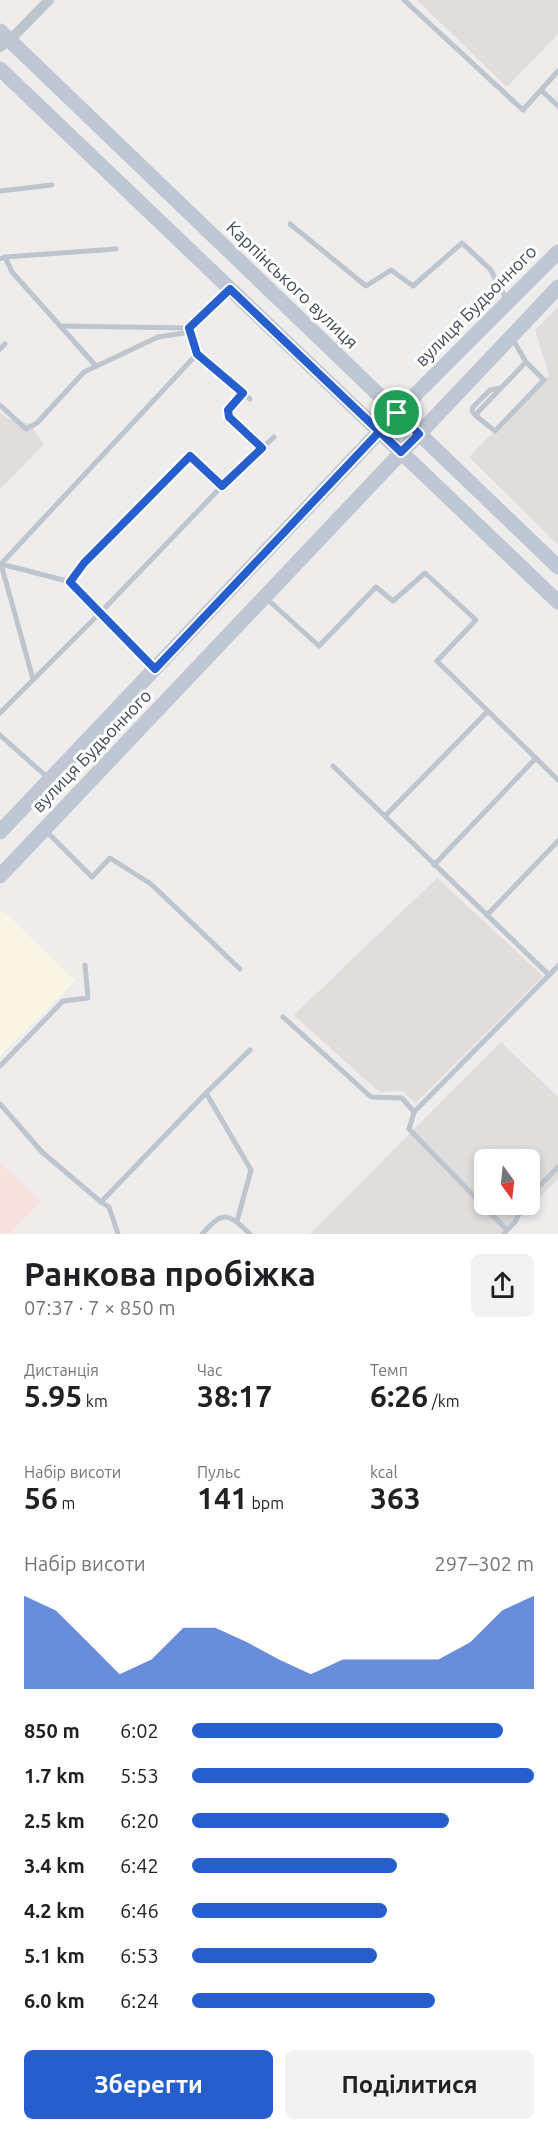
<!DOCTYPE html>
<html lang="uk">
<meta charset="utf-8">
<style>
:root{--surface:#fff;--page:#f2f2f2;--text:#202124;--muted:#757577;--accent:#275ecd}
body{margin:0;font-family:Ubuntu,sans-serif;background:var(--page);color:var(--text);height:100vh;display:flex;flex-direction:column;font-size:22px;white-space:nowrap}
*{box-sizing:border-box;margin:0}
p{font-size:20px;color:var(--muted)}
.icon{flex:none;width:33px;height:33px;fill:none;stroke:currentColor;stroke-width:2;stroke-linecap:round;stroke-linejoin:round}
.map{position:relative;height:1234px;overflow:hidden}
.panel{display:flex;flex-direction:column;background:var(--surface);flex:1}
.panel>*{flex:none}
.needle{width:39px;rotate:165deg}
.controls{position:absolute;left:474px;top:1149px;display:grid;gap:12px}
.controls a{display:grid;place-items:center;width:66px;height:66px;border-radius:9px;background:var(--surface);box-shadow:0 3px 9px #0003;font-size:30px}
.pin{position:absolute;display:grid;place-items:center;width:51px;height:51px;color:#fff;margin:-26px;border:3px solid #fff;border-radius:50%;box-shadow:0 2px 6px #0007}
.round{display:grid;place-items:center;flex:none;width:63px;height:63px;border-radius:9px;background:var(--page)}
.headline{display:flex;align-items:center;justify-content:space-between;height:102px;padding:0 24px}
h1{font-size:33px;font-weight:700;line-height:45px}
.figures{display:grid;grid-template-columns:repeat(3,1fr);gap:9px;height:102px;padding:6px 24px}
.figures div{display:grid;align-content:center}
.figures b{font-size:30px;font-weight:700}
.figures small{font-size:16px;font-weight:400}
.figures p{font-size:16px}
.chart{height:168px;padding:12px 24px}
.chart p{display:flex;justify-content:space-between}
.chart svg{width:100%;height:108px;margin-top:6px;fill:var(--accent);opacity:.7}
.cta{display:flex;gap:12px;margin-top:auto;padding:12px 24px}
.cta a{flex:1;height:69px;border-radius:9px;background:var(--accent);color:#fff;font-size:24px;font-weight:700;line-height:69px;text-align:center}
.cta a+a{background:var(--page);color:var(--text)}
ul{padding:0 24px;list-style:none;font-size:20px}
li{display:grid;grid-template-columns:96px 72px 1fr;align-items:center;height:45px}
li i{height:15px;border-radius:8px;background:var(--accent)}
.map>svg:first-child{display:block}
.commercial{fill:#f9f6e5}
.education{fill:#e0dddd;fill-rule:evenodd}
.medical{fill:#f8e2dd}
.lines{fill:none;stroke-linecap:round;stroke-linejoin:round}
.lane{stroke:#bec5cd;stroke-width:5}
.street{stroke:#bec5cd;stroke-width:10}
.secondary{stroke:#c0c7d4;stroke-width:15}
.route-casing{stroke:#fff;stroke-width:12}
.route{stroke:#275ecd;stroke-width:8}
.labels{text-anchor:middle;stroke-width:6;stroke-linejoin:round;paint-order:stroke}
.street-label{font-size:18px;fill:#464d58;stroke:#fff}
</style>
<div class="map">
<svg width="558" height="1234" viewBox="0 0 558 1234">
<rect width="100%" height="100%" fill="#efecec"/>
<path class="commercial" d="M 3,910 L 75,981 L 0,1056 L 0,913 Z"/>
<g class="education">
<path d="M 417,0 L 558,0 L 558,34 L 507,87 Z"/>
<path d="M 558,307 L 558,545 L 469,457 L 549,375 L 535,330 Z"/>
<path d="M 0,412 L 8,419 L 29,423 L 44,444 L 0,489 Z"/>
<path d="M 437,878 L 543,976 L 416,1103 L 402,1091 L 379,1092 L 294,1015 Z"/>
<path d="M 501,1042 L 558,1097 L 558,1179 L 503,1234 L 310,1234 ZM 484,1160 L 530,1160 L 530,1204 L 484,1204 Z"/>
</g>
<path class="medical" d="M 0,1162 L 41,1202 L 9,1234 L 0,1234 Z"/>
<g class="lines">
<g class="lane">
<path d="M 404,0 L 523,110 L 558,71"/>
<path d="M 541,90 L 558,106"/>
<path d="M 0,191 L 52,185"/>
<path d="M 290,224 L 366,286 L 391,270 L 413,286 L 462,243 L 490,269 L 507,300"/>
<path d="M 5,257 L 12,272 L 96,366"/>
<path d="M 0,259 L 5,257 L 116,249"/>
<path d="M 60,326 L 189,328 L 197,354 L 250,399"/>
<path d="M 512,338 L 526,362 L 479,411 L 476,416 L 495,431 L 544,380 L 526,362"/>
<path d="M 0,349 L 5,344"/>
<path d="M 243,393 L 228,410 L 229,417 L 262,448"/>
<path d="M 0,405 L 26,429 L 37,423 L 84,372 L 158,337 L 184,333 L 229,290"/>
<path d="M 476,416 L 472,411 L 473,407 L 490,390 L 500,388"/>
<path d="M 222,486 L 274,437"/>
<path d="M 1,564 L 197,354"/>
<path d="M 1,564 L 33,679"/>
<path d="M 71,582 L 84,563 L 190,456 L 222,486 L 100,613 L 154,668"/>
<path d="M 267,599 L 319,646 L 376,587 L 393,601 L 425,573 L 476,620 L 437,661 L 558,780"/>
<path d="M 0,713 L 100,613 L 71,582 L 1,564"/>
<path d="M 0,735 L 48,778"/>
<path d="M 333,766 L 549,975"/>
<path d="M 385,816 L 488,711"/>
<path d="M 45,830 L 92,877 L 110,858 L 151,884 L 240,969"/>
<path d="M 434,865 L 536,758"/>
<path d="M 487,915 L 558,841"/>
<path d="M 283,1017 L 371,1097 L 402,1098 L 414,1112"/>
<path d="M 0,1066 L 63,1001 L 88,998 L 85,965"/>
<path d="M 206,1093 L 251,1170 L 237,1221"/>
<path d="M 0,1104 L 42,1152 L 101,1202"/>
<path d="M 530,1196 L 558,1167"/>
<path d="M 507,1230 L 515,1222 L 524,1204"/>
<path d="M 118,1234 L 109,1207 L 101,1202 L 206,1093 L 250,1050"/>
<path d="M 202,1234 C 223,1211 227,1212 250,1234"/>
<path d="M 504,1234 L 507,1230 L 409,1129 L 414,1112 L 558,966"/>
</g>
<path class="street" d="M 0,47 L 10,40 L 49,0"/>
<g class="secondary">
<path d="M 0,31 L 558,567"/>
<path d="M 0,69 L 558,602"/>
<path d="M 0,832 L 397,413 L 558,252"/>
<path d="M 0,876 C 187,680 373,484 558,287"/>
</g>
</g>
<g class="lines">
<g class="route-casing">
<path id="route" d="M 397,413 C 317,498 236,583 155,669 L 70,582 L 84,563 L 190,456 L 222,486 L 262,448 L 229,417 L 228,410 L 243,393 L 197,354 L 189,328 L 230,289 C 287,343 344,398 401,452 L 419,434 L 397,413"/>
</g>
<use href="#route" class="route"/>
</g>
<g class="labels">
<g class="street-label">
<text transform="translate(292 285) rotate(44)" y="6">Карпінського вулиця</text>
<text transform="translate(476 306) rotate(-45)" y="6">вулиця Будьонного</text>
<text transform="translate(92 751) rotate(-46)" y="6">вулиця Будьонного</text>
</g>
</g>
</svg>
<div class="controls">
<a><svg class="needle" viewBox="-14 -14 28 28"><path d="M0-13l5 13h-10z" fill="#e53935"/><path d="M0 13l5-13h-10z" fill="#757577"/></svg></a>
</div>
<div class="pin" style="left:397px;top:413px;background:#1e9e55"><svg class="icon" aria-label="arrive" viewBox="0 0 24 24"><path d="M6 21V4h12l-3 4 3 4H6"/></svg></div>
</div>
<section class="panel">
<div class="headline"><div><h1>Ранкова пробіжка</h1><p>07:37 · 7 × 850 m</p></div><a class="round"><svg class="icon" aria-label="share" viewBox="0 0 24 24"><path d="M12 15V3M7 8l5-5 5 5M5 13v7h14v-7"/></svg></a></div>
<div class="figures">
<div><p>Дистанція</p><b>5.95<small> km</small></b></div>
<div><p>Час</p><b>38:17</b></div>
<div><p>Темп</p><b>6:26<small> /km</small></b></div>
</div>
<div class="figures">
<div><p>Набір висоти</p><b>56<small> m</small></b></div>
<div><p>Пульс</p><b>141<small> bpm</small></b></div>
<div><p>kcal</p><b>363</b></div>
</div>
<div class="chart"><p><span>Набір висоти</span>297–302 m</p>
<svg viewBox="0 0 160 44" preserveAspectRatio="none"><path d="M0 44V6L10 12L20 25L30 38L40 32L50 19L60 19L70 25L80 32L90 38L100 32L110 32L120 32L130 32L140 25L150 12L160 6V44z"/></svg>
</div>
<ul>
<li><b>850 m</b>6:02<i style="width:91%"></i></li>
<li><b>1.7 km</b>5:53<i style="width:100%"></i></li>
<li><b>2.5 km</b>6:20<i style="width:75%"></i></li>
<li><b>3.4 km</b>6:42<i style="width:60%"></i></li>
<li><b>4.2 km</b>6:46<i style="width:57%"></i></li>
<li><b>5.1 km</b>6:53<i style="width:54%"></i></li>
<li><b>6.0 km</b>6:24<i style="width:71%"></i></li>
</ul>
<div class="cta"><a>Зберегти</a><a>Поділитися</a></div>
</section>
